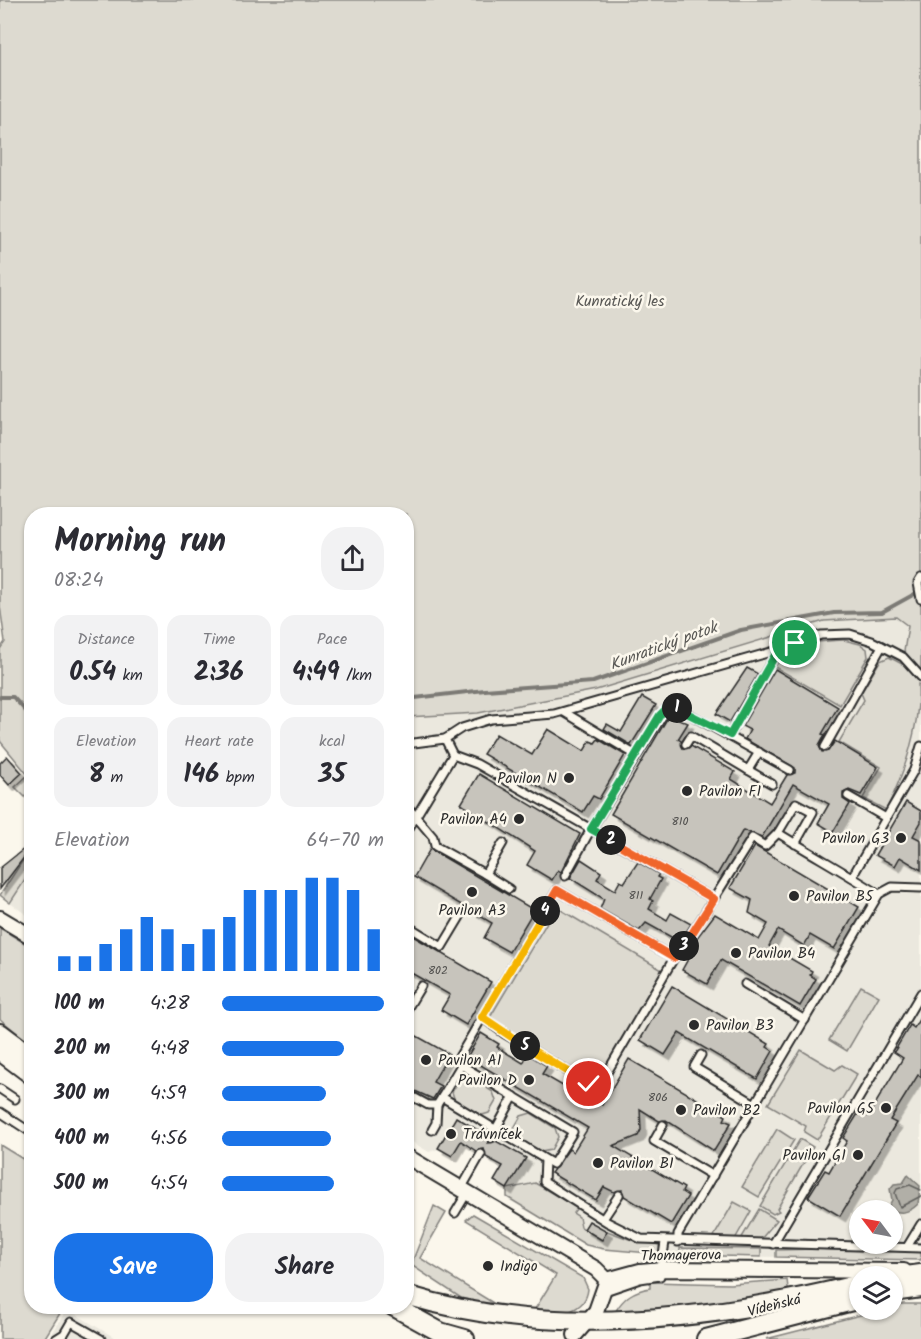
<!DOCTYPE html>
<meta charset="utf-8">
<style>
:root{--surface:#fff;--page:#f2f2f3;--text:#2b2b33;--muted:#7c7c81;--accent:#1a73e8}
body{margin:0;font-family:Kalam,sans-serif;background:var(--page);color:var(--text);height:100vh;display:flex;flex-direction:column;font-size:22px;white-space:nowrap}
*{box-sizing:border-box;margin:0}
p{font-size:20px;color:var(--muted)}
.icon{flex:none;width:33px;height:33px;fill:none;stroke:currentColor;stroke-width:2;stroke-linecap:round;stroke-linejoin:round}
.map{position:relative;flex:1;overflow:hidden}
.side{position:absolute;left:24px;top:507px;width:390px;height:807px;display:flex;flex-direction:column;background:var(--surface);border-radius:24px;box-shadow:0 2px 4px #0004}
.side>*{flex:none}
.needle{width:39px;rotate:302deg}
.tools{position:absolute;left:849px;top:1200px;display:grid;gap:12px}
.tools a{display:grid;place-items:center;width:54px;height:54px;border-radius:50%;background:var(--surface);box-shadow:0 2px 4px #0004;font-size:30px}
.pin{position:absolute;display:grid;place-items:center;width:51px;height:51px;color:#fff;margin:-26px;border:3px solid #fff;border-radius:50%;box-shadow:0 2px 6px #0007}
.km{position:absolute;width:30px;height:30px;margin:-15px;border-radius:50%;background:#222;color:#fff;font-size:16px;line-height:30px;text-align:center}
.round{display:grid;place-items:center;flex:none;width:63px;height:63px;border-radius:24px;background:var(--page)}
.summary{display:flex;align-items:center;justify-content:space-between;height:102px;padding:0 30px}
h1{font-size:33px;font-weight:700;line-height:45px}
.metrics{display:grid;grid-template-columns:repeat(3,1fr);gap:9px;height:102px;padding:6px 30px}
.metrics div{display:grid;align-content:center;border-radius:15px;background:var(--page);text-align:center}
.metrics b{font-size:26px;font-weight:700}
.metrics small{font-size:16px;font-weight:400}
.metrics p{font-size:16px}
.chart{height:168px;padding:12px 30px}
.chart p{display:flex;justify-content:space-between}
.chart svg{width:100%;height:108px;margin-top:6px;stroke:var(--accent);stroke-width:6}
.cta{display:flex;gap:12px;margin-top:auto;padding:12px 30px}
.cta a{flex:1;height:69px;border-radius:24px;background:var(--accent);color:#fff;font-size:24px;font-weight:700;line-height:69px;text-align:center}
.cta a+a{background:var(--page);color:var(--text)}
ul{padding:0 30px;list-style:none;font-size:20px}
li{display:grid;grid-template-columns:96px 72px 1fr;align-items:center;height:45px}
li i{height:15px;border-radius:8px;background:var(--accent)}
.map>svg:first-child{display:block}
.built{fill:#ebe8de;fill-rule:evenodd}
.green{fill:#dddad0;stroke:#84827e;stroke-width:1.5}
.water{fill:#b1afa7;stroke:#7b7a75;stroke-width:1.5}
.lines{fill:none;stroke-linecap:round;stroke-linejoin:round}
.shore{stroke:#61605d;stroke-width:1.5}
.stream{stroke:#7b7a75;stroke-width:4}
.building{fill:#c7c4bc;stroke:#2b2b2b;stroke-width:1.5;filter:url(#shadow)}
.lane-casing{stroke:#2b2b2b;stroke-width:11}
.street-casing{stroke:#2b2b2b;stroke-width:18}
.secondary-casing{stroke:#2b2b2b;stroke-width:22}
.lane{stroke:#fbf7ec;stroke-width:7}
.street{stroke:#fbf7ec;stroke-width:14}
.secondary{stroke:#fbf7ec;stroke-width:18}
.split-1-casing{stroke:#fff;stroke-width:12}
.split-2-casing{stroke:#fff;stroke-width:12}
.split-3-casing{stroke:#fff;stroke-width:12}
.split-4-casing{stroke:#fff;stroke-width:12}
.split-5-casing{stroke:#fff;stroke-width:12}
.split-6-casing{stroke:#fff;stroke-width:12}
.split-1{stroke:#22a559;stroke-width:8}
.split-2{stroke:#22a559;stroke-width:8}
.split-3{stroke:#f0652b;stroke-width:8}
.split-4{stroke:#f0652b;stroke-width:8}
.split-5{stroke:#f5b400;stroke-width:8}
.split-6{stroke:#f5b400;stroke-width:8}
.poi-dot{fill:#2b2b2b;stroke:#fbf7ec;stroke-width:2}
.labels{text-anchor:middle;stroke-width:5;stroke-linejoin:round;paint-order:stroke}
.number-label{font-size:12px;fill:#52514f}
.park-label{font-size:15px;fill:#585754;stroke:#fbf7ec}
.poi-label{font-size:15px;fill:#2b2b2b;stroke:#fbf7ec;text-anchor:start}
.street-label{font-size:15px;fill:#2b2b2b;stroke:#fbf7ec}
.water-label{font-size:16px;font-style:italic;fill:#5a5956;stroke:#fbf7ec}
</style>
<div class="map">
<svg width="921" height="1339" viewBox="0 0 921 1339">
<defs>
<filter id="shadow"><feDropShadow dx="5.5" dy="5.5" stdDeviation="0" flood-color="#0004"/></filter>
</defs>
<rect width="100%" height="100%" fill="#fbf7ec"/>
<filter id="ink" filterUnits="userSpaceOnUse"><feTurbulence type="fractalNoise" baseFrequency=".0167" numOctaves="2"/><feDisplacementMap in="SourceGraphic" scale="12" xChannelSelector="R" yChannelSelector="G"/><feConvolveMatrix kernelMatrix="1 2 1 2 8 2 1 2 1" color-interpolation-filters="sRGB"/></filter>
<g filter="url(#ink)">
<g class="built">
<path d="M 896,617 L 908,626 L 921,627 L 921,1260 L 680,1255 L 604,1249 L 586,1245 L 509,1200 L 506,1194 L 507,1189 L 494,1181 L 502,1166 L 461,1142 L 452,1156 L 438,1149 L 429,1152 L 407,1139 L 406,717 L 478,713 L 596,690 L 824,621 ZM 860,1210 L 892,1210 L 892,1244 L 860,1244 Z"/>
<path d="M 31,871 L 31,918 L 10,903 Z"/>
<path d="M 67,1309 L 117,1339 L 49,1339 Z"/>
</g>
<g class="green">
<path d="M 0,0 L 921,0 L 921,685 L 918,684 C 921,725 904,774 886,810 L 863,798 L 881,767 L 839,742 L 864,700 L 861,693 L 880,661 L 889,657 L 902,664 L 908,626 L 896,617 L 824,621 L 596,690 L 478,713 L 407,717 L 406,514 L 32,514 L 31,803 L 15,787 L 28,775 L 0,741 L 0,649 L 5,642 L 0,606 Z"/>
<path d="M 844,640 L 860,644 L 867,649 L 868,657 L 840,705 L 775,667 C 789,642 818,641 844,640 Z"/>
<path d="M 31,848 L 31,871 L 10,903 L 0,895 Z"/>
<path d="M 556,907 L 662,970 L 596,1083 L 489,1019 Z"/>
<path d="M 0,928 L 31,947 L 31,1044 L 0,1019 Z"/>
<path d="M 861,986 L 879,996 L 847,1051 L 829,1040 Z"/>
<path d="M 801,1050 L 835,1070 L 842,1065 L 857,1074 L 817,1140 L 804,1132 L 806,1126 L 768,1104 Z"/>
<path d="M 469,1077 L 493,1092 L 496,1101 L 489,1113 L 479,1116 L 455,1101 L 452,1092 L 459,1080 Z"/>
<path d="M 531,1113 L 555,1128 L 558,1137 L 551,1150 L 541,1152 L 517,1137 L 514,1128 L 521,1116 Z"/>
<path d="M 777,1129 L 794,1140 L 759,1197 L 742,1187 Z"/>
<path d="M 800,1139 L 813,1147 L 777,1209 L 779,1211 L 773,1214 L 760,1206 Z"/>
<path d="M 0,1145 L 31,1164 L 32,1306 L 64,1307 L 44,1339 L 0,1339 Z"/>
<path d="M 535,1183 L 577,1208 L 573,1213 L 579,1217 L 581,1227 L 601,1240 L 607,1231 L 629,1239 L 659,1245 L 660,1254 L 604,1249 L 586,1245 L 507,1197 L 507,1189 Z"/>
<path d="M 734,1202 L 751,1211 L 735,1239 L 713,1238 Z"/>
<path d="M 434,1206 L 446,1213 L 420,1258 L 503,1309 L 461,1298 L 411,1265 Z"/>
<path d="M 759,1209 L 777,1220 L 761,1239 L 741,1239 Z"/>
<path d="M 473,1214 L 583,1278 L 588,1289 C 585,1317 552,1313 532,1314 L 556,1275 L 466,1220 Z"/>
<path d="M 680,1248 L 761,1249 L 761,1257 L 680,1255 Z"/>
<path d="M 814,1249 L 921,1252 L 921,1260 L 776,1257 L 776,1250 Z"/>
<path d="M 787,1280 L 789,1296 L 769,1301 L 615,1312 C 624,1297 633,1291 650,1288 L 650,1282 L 730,1284 Z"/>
<path d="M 903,1304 L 921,1304 L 921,1339 L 766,1339 L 880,1310 L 892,1310 L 893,1306 Z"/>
</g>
<path class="water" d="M 908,1175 L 920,1186 L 918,1204 C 907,1215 899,1213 887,1209 L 892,1200 L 890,1189 L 894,1184 L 903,1183 Z"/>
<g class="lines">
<path class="shore" d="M 921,1190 L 910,1185 L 897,1189 L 895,1193 L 900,1207 L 921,1196"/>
<g class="stream">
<path d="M 0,697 L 13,697 L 32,718"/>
<path d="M 406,699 L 485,690 L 593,682 L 741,630 L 834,613 L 882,612 L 920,591"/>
</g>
</g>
<g class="building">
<path d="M 747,668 L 758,674 L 730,722 L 716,714 Z"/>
<path d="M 775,669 L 838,707 L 822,734 L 825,735 L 819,746 L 822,752 L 828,751 L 835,741 L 878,767 L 861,795 L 849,790 L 843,793 L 843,799 L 850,804 L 833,832 L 818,823 L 829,804 L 793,784 L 762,837 L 743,830 L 717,875 L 611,814 L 668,717 L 672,716 L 688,723 L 678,739 L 681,741 L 683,748 L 691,746 L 735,772 L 731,779 L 770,803 L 787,775 L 795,773 L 795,768 L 745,739 L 750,730 L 742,726 Z"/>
<path d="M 642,697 L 656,705 L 631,745 L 604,729 L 607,724 L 621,732 Z"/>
<path d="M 548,729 L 584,751 L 590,741 L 595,743 L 598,739 L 625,755 L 599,799 L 593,796 L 583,812 L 483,754 L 496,734 L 532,755 Z"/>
<path d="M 7,756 L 22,773 L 9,785 L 0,775 L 0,763 Z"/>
<path d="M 479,774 L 580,834 L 561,872 L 558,870 L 552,880 L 527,865 L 535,851 L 461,804 Z"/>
<path d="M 906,802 L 921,811 L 921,822 L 913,836 L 921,840 L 921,870 L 900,857 L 895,866 L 875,855 Z"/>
<path d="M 30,844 L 32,847 L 0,889 L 0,868 Z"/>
<path d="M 755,846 L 859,907 L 834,949 L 810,935 L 804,946 L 778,930 L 769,946 L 812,971 L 810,975 L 816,979 L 800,1006 L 721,960 L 707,984 L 682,970 L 693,950 L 689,948 L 715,914 L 759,940 L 768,924 L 749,913 L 752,900 L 730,888 Z"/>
<path d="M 430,849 L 534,910 L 509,952 L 484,938 L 492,923 L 414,877 Z"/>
<path d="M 581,859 L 601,872 L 597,879 L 615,890 L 620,881 L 624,883 L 638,862 L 659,874 L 657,877 L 661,879 L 650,899 L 653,901 L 649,909 L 667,920 L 671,913 L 691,924 L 680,942 L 646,923 L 639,931 L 600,909 L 604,899 L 570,878 Z"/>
<path d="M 406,932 L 491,982 L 466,1025 L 441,1010 L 450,995 L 406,970 Z"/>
<path d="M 672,986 L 769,1044 L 767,1047 L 773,1051 L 757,1079 L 679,1033 L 665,1055 L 640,1040 Z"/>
<path d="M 921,1016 L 921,1077 L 918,1075 L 890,1120 L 896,1123 L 840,1216 L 808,1197 L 825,1170 L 829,1172 L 847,1141 L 843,1138 L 859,1112 L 868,1116 L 903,1058 L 894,1052 L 910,1025 L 914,1028 Z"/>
<path d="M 406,1030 L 449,1054 L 433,1082 L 441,1086 L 433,1099 L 406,1087 L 406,1077 L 411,1070 L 406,1067 Z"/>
<path d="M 481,1033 L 499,1044 L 497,1047 L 523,1063 L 528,1054 L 547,1066 L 542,1074 L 568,1089 L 570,1086 L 602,1105 L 629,1059 L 726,1116 L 724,1120 L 731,1123 L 714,1151 L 666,1120 L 659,1121 L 640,1109 L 641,1130 L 638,1136 L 613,1146 L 684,1188 L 682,1192 L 688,1196 L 671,1224 L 624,1196 L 622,1190 L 614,1192 L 604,1187 L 596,1200 L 551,1173 L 569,1149 L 573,1152 L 588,1128 L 467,1057 Z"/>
<path d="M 456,1117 L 486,1135 L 488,1143 L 496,1141 L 526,1158 L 507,1189 L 494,1181 L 503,1166 L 486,1157 L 484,1149 L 476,1151 L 461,1141 L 452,1156 L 438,1148 Z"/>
<path d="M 589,1221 L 607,1231 L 602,1240 L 584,1229 Z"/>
</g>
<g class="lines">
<g class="lane-casing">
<g id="lane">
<path d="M 921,578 L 918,583 L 921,599"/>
<path d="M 564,712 L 636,755"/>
<path d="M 730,735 L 778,650"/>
<path d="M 445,739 L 453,755 L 477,764 L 714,899"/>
<path d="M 406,744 L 445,739 L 462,728 L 491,719 L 554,714 L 778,650 L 821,635 L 850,634 L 872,641 L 903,657 L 921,677"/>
<path d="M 686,744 L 691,736 L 748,770 L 759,752"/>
<path d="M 825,747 L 882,646"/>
<path d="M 748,770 L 772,784"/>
<path d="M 848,796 L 886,818"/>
<path d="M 406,805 L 433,837 L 435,846 L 485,874 L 503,843"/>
<path d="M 406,833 L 453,755"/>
<path d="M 795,844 L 813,812 L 796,803 L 778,833 C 812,854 846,873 879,894"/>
<path d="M 485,874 L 509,889"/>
<path d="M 565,876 L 591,829 L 666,709 L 673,707 L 682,710 L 790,770"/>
<path d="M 852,877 L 914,770 L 921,746"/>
<path d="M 406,925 L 442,947 L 460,917"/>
<path d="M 745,984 L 805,1020"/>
<path d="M 406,1011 L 421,986"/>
<path d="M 482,1017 L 505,1034 L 589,1084"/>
<path d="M 701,1055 L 694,1067 L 755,1104"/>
<path d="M 461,1065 L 459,1057 L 557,890 L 674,958"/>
<path d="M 461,1065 L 573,1132 L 553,1164 L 442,1097 Z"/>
<path d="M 599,1086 L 674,958 L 686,943 L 752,838 L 765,846 L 778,833"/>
<path d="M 0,1089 L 15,1099"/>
<path d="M 406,1093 L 428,1105 L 437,1105 L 442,1097"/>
<path d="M 0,1112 L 32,1133"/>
<path d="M 663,1125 L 654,1141 L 713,1176"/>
<path d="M 432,1130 L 436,1123 L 437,1105"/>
<path d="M 491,1138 L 514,1096"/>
<path d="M 545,1160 L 544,1182 L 607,1222 L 641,1239 L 921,1248"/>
<path d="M 461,1189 L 481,1154"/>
<path d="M 455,1213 L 467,1193"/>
<path d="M 603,1219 L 619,1195"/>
<path d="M 678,1242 L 678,1234 L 879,894 L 892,887 L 921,888"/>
<path d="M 773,1244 L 921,993"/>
<path d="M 907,1247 L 921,1224"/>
<path d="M 605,1291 L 640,1279 L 660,1276 L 665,1242"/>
<path d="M 56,1339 L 64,1334 L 71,1322 L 101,1339"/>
</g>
</g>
<g class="street-casing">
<g id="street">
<path d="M 0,918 L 32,937"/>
<path d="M 406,1156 L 596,1269 L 607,1280"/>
<path d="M 607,1280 L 640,1271 L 663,1269 L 904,1271"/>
<path d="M 575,1335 L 596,1311 L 607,1280"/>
</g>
</g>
<g class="secondary-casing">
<g id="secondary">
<path d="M 0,1033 L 32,1057"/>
<path d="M 0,1051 L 32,1075"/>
<path d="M 892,1278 L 921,1274"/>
<path d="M 892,1292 L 921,1288"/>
<path d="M 406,1295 C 548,1339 715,1320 860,1284"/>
<path d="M 393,1306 L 440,1332 L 465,1339"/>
<path d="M 706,1339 L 860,1299"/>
</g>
</g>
<use href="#lane" class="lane"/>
<use href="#street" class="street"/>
<use href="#secondary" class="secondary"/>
</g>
</g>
<g class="lines" filter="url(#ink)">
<g class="split-1-casing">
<path id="split-1" d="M 677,708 L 730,735 L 778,650 L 795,643"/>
</g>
<g class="split-2-casing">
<path id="split-2" d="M 611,840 L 591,829 L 660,715 L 666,709 L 677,708"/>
</g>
<g class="split-3-casing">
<path id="split-3" d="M 611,840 L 714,899 L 684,946"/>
</g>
<g class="split-4-casing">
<path id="split-4" d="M 545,911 L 557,890 L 674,958 L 684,946"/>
</g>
<g class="split-5-casing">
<path id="split-5" d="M 525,1046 L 482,1017 L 545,911"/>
</g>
<g class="split-6-casing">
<path id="split-6" d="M 525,1046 L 589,1084"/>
</g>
<use href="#split-1" class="split-1"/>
<use href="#split-2" class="split-2"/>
<use href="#split-3" class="split-3"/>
<use href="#split-4" class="split-4"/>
<use href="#split-5" class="split-5"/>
<use href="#split-6" class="split-6"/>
</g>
<g class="poi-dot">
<circle cx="569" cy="778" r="6"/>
<circle cx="687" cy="791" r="6"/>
<circle cx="519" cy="819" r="6"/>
<circle cx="901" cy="838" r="6"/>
<circle cx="472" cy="892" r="6"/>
<circle cx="794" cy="896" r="6"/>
<circle cx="736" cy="953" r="6"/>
<circle cx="694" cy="1025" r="6"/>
<circle cx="426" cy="1060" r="6"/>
<circle cx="529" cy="1080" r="6"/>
<circle cx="886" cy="1108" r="6"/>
<circle cx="681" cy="1110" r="6"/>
<circle cx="451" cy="1134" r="6"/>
<circle cx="858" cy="1155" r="6"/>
<circle cx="598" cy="1163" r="6"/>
<circle cx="488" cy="1266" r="6"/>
</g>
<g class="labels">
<g class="number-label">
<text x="680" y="825">810</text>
<text x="636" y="899">811</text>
<text x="438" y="974">802</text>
<text x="658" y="1101">806</text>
</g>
<g class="park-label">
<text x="620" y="306">Kunratický les</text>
</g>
<g class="poi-label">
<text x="557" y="783" text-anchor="end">Pavilon N</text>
<text x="699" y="796">Pavilon F1</text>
<text x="507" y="824" text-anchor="end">Pavilon A4</text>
<text x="889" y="843" text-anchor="end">Pavilon G3</text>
<text x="806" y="901">Pavilon B5</text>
<text x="472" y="915" text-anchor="middle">Pavilon A3</text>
<text x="748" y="958">Pavilon B4</text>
<text x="706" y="1030">Pavilon B3</text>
<text x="438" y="1065">Pavilon A1</text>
<text x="517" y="1085" text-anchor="end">Pavilon D</text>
<text x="874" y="1113" text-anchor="end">Pavilon G5</text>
<text x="693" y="1115">Pavilon B2</text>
<text x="463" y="1139">Trávníček</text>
<text x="846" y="1160" text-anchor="end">Pavilon G1</text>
<text x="610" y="1168">Pavilon B1</text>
<text x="500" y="1271">Indigo</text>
</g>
<g class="street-label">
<text transform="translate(681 1255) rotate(-1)" y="5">Thomayerova</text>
<text transform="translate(774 1305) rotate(-14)" y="5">Vídeňská</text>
</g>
<g class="water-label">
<text transform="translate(663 645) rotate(-20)" y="6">Kunratický potok</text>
</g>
</g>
</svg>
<div class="tools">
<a><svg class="needle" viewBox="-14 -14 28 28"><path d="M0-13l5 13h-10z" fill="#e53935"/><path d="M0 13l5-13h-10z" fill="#7c7c81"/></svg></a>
<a><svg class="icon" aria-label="layers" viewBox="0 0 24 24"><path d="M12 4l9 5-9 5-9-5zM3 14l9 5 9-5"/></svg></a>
</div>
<div class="pin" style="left:795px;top:643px;background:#1e9e55"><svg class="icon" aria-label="arrive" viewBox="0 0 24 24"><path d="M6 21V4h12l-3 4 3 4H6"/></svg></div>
<div class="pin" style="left:589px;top:1084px;background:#d93025"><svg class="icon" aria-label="check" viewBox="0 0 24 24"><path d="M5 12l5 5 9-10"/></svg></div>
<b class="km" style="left:677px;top:708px">1</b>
<b class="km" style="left:611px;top:840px">2</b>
<b class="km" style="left:684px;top:946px">3</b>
<b class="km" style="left:545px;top:911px">4</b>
<b class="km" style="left:525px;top:1046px">5</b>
<section class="side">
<div class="summary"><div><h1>Morning run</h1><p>08:24</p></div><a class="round"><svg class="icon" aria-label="share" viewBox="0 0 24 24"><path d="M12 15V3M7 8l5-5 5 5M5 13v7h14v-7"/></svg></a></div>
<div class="metrics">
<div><p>Distance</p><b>0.54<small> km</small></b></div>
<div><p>Time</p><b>2:36</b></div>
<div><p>Pace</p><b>4:49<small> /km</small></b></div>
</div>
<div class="metrics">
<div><p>Elevation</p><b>8<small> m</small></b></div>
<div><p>Heart rate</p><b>146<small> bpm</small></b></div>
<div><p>kcal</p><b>35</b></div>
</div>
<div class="chart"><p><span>Elevation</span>64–70 m</p>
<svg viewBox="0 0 160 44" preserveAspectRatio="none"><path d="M5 44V38M15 44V38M25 44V33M35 44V27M45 44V22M55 44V27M65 44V33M75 44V27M85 44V22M95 44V11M105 44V11M115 44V11M125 44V6M135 44V6M145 44V11M155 44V27"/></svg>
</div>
<ul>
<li><b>100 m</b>4:28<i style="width:100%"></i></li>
<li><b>200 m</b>4:48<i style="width:75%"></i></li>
<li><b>300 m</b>4:59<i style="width:64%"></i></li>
<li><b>400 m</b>4:56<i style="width:67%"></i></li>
<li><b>500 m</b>4:54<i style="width:69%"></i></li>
</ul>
<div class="cta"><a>Save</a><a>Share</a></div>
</section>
</div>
